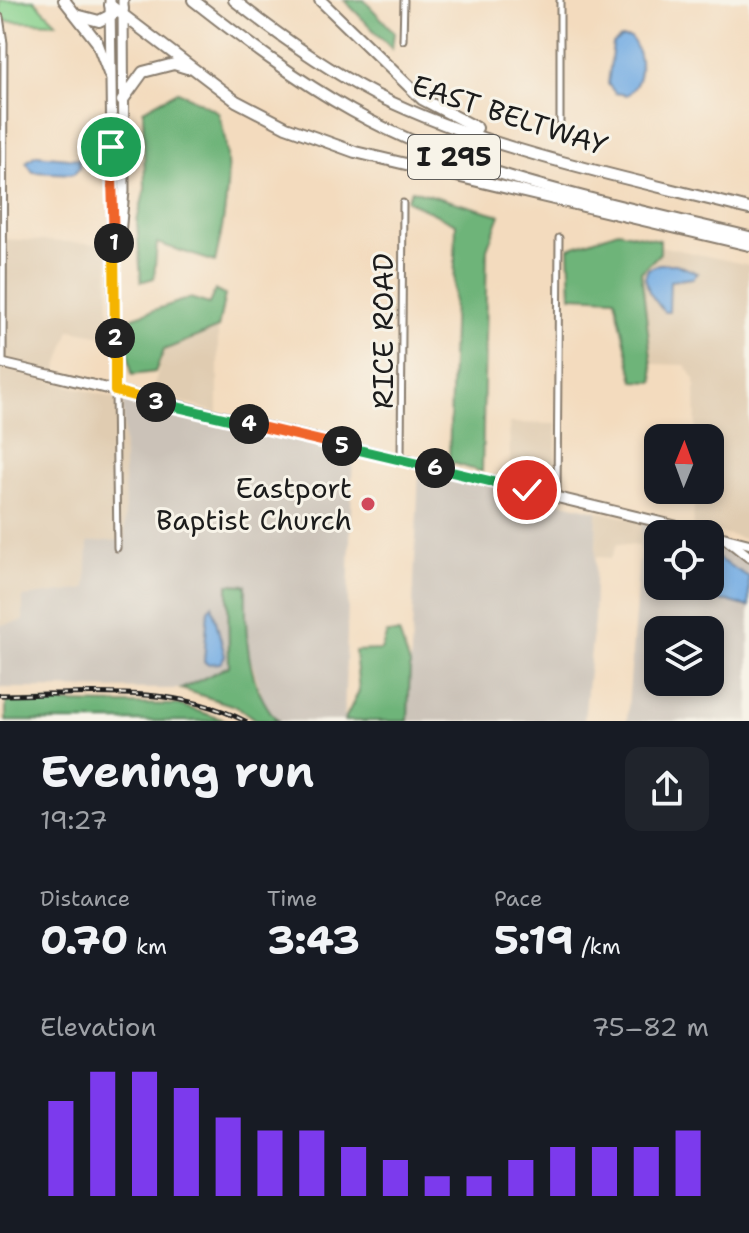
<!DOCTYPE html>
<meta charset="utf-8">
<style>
:root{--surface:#171b24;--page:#20242c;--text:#f1f3f6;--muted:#9ea1a6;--accent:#7c3aed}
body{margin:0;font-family:"Shantell Sans",sans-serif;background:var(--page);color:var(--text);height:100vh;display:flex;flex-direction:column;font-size:30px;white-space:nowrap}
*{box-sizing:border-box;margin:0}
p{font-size:26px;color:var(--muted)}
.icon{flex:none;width:44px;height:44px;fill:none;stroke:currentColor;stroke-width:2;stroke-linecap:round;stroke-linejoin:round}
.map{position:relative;height:721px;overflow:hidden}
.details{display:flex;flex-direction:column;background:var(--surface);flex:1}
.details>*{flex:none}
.needle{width:52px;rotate:1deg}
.buttons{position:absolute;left:644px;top:424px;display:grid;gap:16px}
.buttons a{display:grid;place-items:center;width:80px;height:80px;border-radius:16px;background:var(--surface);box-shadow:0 4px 12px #0003;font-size:40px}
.pin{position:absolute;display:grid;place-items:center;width:68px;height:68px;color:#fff;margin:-34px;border:4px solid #fff;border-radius:50%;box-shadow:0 2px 8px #0007}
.km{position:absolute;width:40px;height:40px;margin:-20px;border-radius:50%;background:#222;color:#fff;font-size:22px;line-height:40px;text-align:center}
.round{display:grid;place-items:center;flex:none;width:84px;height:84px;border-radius:16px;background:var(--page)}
.headline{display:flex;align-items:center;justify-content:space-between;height:136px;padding:0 40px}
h1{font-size:44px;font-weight:700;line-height:60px}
.figures{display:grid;grid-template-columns:repeat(3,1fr);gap:12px;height:136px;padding:8px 40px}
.figures div{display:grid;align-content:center}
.figures b{font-size:40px;font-weight:700}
.figures small{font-size:22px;font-weight:400}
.figures p{font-size:22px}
.chart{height:224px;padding:16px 40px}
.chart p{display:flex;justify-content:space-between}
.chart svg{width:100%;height:144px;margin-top:8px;stroke:var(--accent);stroke-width:6}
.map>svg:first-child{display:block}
.built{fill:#e0ccb1}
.industrial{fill:#cbc2b8;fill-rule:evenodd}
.green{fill:#89d28e;stroke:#527755;stroke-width:2}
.forest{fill:#6eb479;stroke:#45684a;stroke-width:2}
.water{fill:#73ace3;stroke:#486480;stroke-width:2}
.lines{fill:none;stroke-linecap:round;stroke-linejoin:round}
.street-casing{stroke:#887c6d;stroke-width:9}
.secondary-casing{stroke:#887c6d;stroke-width:12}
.primary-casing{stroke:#887c6d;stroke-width:13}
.highway-casing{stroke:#887c6d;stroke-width:14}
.street{stroke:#fff;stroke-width:5}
.secondary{stroke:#fff;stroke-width:8}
.primary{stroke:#fff;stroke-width:9}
.highway{stroke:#fff;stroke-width:10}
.rail-casing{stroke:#1c1c1c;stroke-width:5}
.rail{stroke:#f7f3e8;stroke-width:2;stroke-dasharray:6;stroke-linecap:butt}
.split-1-casing{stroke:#fff;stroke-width:16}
.split-2-casing{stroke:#fff;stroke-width:16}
.split-3-casing{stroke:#fff;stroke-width:16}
.split-4-casing{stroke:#fff;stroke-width:16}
.split-5-casing{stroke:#fff;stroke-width:16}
.split-6-casing{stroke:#fff;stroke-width:16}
.split-7-casing{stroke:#fff;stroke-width:16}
.split-1{stroke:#f0652b;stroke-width:10}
.split-2{stroke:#f5b400;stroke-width:10}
.split-3{stroke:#f5b400;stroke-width:10}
.split-4{stroke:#22a559;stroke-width:10}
.split-5{stroke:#f0652b;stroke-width:10}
.split-6{stroke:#22a559;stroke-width:10}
.split-7{stroke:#22a559;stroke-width:10}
.poi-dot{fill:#d1495b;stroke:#f7f3e8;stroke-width:3}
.labels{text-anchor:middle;stroke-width:6;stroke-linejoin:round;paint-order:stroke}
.shield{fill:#f7f3e8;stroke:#5e5c59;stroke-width:2}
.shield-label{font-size:26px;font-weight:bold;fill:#1c1c1c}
.street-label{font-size:28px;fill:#1c1c1c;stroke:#f7f3e8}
.poi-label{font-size:28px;fill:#1c1c1c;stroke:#f7f3e8;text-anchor:end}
</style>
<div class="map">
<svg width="749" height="721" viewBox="0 0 749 721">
<rect width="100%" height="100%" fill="#f7f3e8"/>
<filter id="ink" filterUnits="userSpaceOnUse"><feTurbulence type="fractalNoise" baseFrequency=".0125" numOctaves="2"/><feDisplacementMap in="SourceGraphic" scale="16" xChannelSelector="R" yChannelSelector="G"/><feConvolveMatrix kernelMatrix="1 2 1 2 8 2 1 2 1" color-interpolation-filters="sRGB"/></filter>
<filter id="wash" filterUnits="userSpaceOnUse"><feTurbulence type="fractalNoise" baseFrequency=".006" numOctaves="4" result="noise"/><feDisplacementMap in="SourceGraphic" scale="32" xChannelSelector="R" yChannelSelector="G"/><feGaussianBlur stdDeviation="1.8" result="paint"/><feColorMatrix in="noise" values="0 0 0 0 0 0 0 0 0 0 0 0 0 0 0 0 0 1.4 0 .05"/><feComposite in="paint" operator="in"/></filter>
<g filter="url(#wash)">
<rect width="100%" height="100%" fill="#f3dbbe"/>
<g class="built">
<path d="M 0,239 L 108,244 L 109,337 L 70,330 L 56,373 L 0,360 Z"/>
<path d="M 660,246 L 749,265 L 749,540 L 693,526 L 695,490 L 710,490 L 710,438 L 696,438 L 695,379 L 685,365 L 654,364 L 641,272 L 660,253 Z"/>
<path d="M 218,328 L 218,413 L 152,393 L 164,350 Z"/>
<path d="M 0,368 L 123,400 L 125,541 L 88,542 L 86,589 L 24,597 L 23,621 L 0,625 Z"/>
<path d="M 509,423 L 556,424 L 555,493 L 511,483 Z"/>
<path d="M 597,511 L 642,521 L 640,546 L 617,544 L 611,558 L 596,557 Z"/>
</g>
<g class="industrial">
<path d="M 123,400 L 353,452 L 344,721 L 278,721 L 266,708 L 245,640 L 246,585 L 228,585 L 229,666 L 181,689 L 0,688 L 0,625 L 23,621 L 23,597 L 86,589 L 88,542 L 125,540 Z"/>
<path d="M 419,468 L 597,511 L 594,620 L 584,721 L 408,721 Z"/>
<path d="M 642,521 L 695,534 L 658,534 L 658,586 L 710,586 L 710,539 L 749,561 L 749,721 L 627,721 ZM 658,630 L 710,630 L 710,682 L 658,682 Z"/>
</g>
<path class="green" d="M 0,0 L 34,0 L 57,23 L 0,21 Z"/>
<g class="forest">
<path d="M 344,0 L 364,0 L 394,32 L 392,49 Z"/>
<path d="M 178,91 L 218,112 C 235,158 226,215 215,262 L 157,243 L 154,278 L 141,282 L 137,221 L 145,189 L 143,110 Z"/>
<path d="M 412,190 L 500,215 L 487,249 L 482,472 L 449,462 L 456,224 L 406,200 Z"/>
<path d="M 618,231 L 660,240 L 660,253 L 641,272 L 654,382 L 634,381 L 615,298 L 571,296 L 569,248 Z"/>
<path d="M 215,290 L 225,295 L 218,328 L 164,350 L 155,372 L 132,375 L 125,335 L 133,317 L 190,298 L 209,304 Z"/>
<path d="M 228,584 L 246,585 C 245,630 245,685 278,721 L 257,721 L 238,707 L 181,689 L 229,666 Z"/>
<path d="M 387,633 L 399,633 L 410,665 L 408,721 L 344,721 L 359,691 L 355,651 L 381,650 Z"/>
<path d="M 6,702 L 179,705 L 228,721 L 6,721 Z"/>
</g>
<g class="water">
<path d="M 621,38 L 631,38 C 644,55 644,82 627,95 L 615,93 L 608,84 L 613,44 Z"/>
<path d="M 36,155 L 79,159 L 80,167 L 74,174 L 33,172 L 26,162 Z"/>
<path d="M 659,264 L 676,264 L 698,273 L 693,278 L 670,281 L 669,312 L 664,312 L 649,292 L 645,277 L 648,269 Z"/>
<path d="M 710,554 L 749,577 L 749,607 L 727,601 L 672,601 L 668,586 L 710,586 Z"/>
<path d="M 212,605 L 225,656 L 220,663 L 207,664 L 204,661 L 208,610 Z"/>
</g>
</g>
<g filter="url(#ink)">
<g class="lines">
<g class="street-casing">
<g id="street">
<path d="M 0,17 L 4,43 L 3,363"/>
<path d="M 403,40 L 404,0"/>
<path d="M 560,121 L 560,0"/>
<path d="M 115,391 L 117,548"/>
<path d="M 401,459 L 403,203"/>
<path d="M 557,496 L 559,238"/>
</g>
</g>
<g class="secondary-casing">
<g id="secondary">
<path d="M 0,363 L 51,375"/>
<path d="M 726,538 L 749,544"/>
</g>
</g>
<g class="primary-casing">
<g id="primary">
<path d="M 110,0 L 115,391"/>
<path d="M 119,245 L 124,191 L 123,0"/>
<path d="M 51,375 L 725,538 L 749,557"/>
</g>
</g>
<g class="highway-casing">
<g id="highway">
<path d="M 64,0 L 97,42 L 110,76"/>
<path d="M 193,0 C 244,40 295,79 352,111 C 473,179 615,204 749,237"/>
<path d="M 234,0 C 278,35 326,69 376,95 C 492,152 625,177 749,209"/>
<path d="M 320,0 L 422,99 L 477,128"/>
<path d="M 110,5 L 236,101 L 286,127 L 355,152 L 749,245"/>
<path d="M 80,16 L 99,21 L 123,9"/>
<path d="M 122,101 L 143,72 L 174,64 L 187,68"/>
</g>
</g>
<use href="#street" class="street"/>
<use href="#secondary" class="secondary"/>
<use href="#primary" class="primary"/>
<use href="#highway" class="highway"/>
<g class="rail-casing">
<path id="rail" d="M 0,695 C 82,695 170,683 245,721"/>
</g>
<use href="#rail" class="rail"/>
</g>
</g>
<g class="lines" filter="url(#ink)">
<g class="split-1-casing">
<path id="split-1" d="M 111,147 L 114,243"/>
</g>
<g class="split-2-casing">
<path id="split-2" d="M 114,243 L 115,338"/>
</g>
<g class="split-3-casing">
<path id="split-3" d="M 115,338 L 115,391 L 156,402"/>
</g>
<g class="split-4-casing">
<path id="split-4" d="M 156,402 L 249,424"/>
</g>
<g class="split-5-casing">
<path id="split-5" d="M 249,424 L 342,446"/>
</g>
<g class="split-6-casing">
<path id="split-6" d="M 342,446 L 435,468"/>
</g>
<g class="split-7-casing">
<path id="split-7" d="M 435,468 L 527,490"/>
</g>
<use href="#split-1" class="split-1"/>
<use href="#split-2" class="split-2"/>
<use href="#split-3" class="split-3"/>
<use href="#split-4" class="split-4"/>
<use href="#split-5" class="split-5"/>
<use href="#split-6" class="split-6"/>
<use href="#split-7" class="split-7"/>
</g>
<circle class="poi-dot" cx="368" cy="504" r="8"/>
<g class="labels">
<rect class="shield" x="408" y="135" width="92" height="44" rx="6"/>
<g class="shield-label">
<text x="454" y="166">I 295</text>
</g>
<g class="street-label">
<text transform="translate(510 115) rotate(18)" y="10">EAST BELTWAY</text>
<text transform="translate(383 331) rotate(-90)" y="10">RICE ROAD</text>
</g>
<g class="poi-label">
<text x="352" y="498">Eastport<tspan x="352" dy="32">Baptist Church</tspan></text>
</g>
</g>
</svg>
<div class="buttons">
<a><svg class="needle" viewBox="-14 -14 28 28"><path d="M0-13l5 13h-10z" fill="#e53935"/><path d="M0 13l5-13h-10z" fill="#9ea1a6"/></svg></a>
<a><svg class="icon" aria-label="locate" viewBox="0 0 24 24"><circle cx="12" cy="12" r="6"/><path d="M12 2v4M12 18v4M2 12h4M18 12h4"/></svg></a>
<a><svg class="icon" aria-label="layers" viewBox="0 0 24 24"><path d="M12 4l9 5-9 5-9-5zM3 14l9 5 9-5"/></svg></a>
</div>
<div class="pin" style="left:111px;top:147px;background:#1e9e55"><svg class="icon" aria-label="arrive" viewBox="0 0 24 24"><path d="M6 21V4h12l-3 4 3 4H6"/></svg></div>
<div class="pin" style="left:527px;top:490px;background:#d93025"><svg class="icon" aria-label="check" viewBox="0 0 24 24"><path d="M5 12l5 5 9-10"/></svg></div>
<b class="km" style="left:114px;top:243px">1</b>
<b class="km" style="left:115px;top:338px">2</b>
<b class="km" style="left:156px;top:402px">3</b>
<b class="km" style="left:249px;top:424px">4</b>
<b class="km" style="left:342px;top:446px">5</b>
<b class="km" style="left:435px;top:468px">6</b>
</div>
<section class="details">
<div class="headline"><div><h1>Evening run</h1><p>19:27</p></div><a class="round"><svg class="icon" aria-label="share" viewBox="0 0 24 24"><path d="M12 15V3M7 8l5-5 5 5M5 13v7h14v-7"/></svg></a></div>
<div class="figures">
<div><p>Distance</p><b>0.70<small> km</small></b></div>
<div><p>Time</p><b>3:43</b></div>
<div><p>Pace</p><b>5:19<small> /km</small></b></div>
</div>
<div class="chart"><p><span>Elevation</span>75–82 m</p>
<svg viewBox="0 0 160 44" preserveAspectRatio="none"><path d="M5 44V15M15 44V6M25 44V6M35 44V11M45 44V20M55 44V24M65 44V24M75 44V29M85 44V33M95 44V38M105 44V38M115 44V33M125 44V29M135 44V29M145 44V29M155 44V24"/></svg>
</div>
</section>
